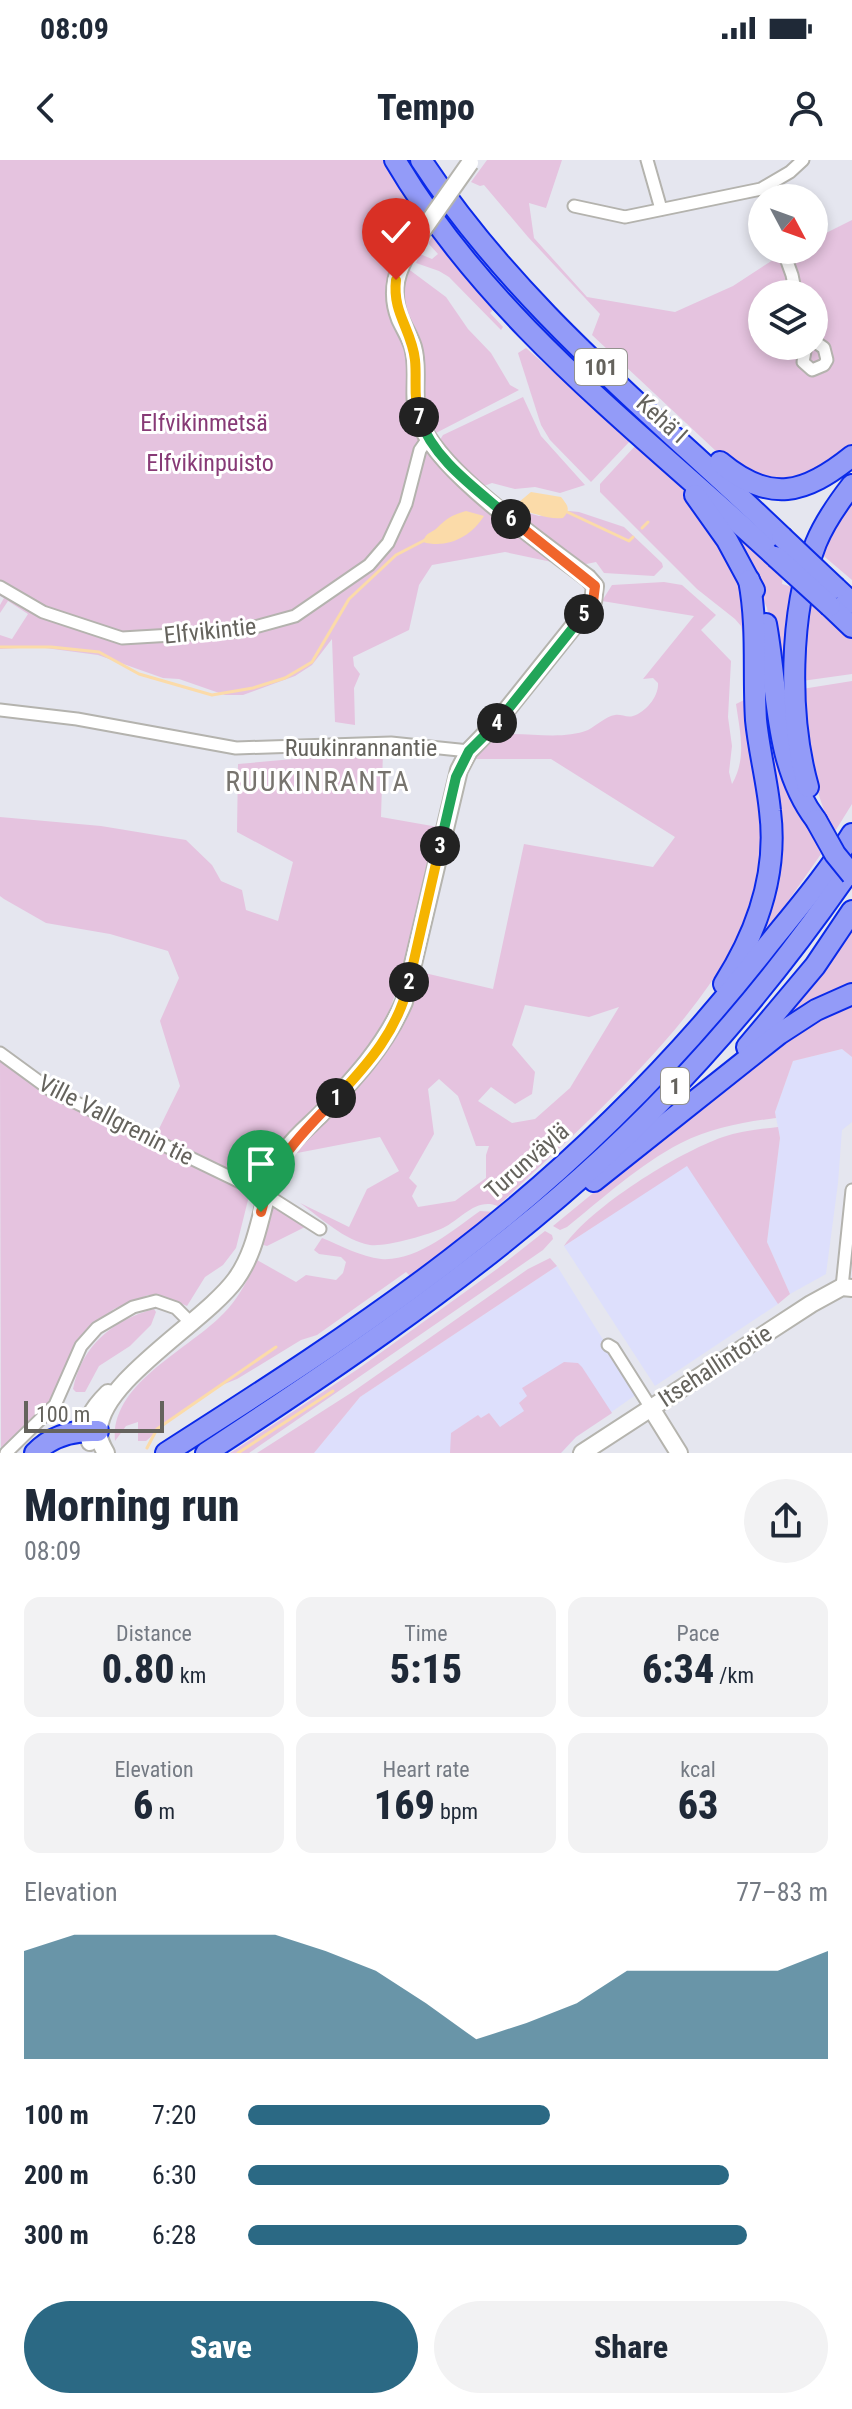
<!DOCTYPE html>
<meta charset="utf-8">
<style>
:root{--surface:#fff;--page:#f2f2f3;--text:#1f2937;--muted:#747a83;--accent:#2b6984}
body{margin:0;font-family:"Roboto Condensed",sans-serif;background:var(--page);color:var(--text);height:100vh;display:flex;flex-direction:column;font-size:30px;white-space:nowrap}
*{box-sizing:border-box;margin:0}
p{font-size:26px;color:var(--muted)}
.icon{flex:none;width:44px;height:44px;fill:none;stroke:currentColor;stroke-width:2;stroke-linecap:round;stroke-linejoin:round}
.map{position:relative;height:1293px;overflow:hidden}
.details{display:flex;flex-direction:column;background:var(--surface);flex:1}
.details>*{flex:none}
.needle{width:52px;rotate:131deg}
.controls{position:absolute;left:748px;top:24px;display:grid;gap:16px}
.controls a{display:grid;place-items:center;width:80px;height:80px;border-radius:50%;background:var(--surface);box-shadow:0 4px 12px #0003;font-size:40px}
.scale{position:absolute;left:24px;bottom:20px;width:140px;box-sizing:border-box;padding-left:8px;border:4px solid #65635d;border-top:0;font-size:22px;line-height:28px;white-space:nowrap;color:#65635d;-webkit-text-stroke:6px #fff;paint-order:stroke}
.pin{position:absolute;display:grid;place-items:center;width:68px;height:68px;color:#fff;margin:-82px -34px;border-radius:50% 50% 50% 0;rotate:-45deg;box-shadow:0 0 8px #0007}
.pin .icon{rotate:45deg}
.km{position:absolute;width:40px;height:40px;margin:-20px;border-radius:50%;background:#222;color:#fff;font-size:22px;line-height:40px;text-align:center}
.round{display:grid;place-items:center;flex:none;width:84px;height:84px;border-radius:42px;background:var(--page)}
.summary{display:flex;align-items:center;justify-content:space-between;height:136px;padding:0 24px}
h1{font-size:44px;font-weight:800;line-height:60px}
.stats{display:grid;grid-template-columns:repeat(3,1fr);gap:12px;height:136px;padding:8px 24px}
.stats div{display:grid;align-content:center;border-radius:16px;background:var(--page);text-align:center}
.stats b{font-size:40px;font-weight:800}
.stats small{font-size:22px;font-weight:400}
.stats p{font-size:22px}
.chart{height:224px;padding:16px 24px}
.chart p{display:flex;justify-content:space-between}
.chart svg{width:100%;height:144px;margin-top:8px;fill:var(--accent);opacity:.7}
.button{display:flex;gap:16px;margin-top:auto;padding:16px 24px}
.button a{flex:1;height:92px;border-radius:48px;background:var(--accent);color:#fff;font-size:32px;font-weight:800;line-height:92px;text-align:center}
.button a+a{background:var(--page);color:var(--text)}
ul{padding:0 24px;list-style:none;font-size:26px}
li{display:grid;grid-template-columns:128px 96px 1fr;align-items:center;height:60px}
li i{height:20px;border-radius:10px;background:var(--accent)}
.status{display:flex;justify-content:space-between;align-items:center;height:56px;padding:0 40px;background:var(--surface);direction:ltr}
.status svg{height:22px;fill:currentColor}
header{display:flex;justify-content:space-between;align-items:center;height:104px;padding:0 24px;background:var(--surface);font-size:36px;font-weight:800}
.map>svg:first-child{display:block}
.commercial{fill:#dddffc}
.green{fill:#e5c3df;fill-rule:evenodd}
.water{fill:#fbdba9}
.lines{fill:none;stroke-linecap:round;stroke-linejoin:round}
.stream{stroke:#fbdba9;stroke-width:3}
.street-casing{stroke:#b4b3ae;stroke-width:15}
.secondary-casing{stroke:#b5b4ae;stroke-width:20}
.highway-casing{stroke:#0b2ae9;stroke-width:24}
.street{stroke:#fff;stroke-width:11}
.secondary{stroke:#fff;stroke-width:16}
.highway{stroke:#939bf8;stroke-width:20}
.secondary-bridge-casing{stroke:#b5b4ae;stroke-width:20;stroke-linecap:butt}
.highway-bridge-casing{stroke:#0b2ae9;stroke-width:24;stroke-linecap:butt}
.secondary-bridge{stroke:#fff;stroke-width:16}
.highway-bridge{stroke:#939bf8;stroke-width:20}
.split-1-casing{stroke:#fff;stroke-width:16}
.split-2-casing{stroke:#fff;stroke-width:16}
.split-3-casing{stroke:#fff;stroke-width:16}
.split-4-casing{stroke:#fff;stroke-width:16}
.split-5-casing{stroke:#fff;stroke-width:16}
.split-6-casing{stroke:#fff;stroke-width:16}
.split-7-casing{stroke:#fff;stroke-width:16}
.split-8-casing{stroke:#fff;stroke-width:16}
.split-1{stroke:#f0652b;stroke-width:10}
.split-2{stroke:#f5b400;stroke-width:10}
.split-3{stroke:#f5b400;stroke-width:10}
.split-4{stroke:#22a559;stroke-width:10}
.split-5{stroke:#22a559;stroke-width:10}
.split-6{stroke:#f0652b;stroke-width:10}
.split-7{stroke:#22a559;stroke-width:10}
.split-8{stroke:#f5b400;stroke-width:10}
.labels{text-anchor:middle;stroke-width:6;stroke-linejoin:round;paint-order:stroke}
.shield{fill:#fff;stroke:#93928e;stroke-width:2}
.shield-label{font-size:22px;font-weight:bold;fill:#65635d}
.street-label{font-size:24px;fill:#65635d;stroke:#fff}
.park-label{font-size:24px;fill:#873a76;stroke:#fff}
.quarter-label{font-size:28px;letter-spacing:2px;fill:#77746e;stroke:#fff}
</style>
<div class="status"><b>08:09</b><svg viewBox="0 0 49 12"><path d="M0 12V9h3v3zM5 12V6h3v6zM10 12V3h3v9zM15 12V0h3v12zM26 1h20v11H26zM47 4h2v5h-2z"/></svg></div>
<header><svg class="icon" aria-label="back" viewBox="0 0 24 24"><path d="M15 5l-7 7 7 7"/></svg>Tempo<svg class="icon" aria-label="person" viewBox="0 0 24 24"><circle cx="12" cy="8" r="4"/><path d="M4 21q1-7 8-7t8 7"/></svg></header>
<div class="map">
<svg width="852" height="1293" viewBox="0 0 852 1293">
<rect width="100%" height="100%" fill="#e5e6ef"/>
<g class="commercial">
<path d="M 842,889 L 852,897 L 852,962 L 842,970 L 838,1023 L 826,1114 L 790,1134 L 767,1082 L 780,978 L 775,952 L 793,901 Z"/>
<path d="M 687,1005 L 778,1144 L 655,1226 L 564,1086 Z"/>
<path d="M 557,1106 L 637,1234 L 576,1277 L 561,1293 L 314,1293 L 360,1237 Z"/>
</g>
<g class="green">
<path d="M 0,0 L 383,0 L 423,61 L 394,110 L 409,190 L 415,260 L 428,294 L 512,366 L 566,405 L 505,392 L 432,405 L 419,425 L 409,470 L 353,497 L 354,506 L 360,514 L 354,528 L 355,565 L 335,562 L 332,479 L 312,505 L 295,516 L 243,535 L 225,535 L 179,519 L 163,518 L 98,495 L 38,487 L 0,489 L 0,475 L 12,479 L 28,454 L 8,441 L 0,453 L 0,445 L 4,438 L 0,436 Z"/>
<path d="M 487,0 L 562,0 L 546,48 L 529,43 L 534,78 L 587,137 L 675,152 L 733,126 L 776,98 L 773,90 L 814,90 L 814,79 L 852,60 L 852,291 L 826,311 L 779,326 L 732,303 L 717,292 L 592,175 L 600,154 L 528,77 L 484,25 L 480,26 L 471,22 ZM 762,134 L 814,134 L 814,186 L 762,186 Z"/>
<path d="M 433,76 L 493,150 L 490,153 L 503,167 L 501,170 L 449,117 L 439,111 L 416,103 L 420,94 L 432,99 L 438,94 L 428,83 Z"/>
<path d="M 407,108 L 446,137 L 468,169 L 491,193 L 510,225 L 519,230 L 434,274 L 428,271 L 401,133 Z"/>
<path d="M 526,188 L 631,280 L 591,322 L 550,280 L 541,265 L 518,193 Z"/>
<path d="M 523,237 L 541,276 L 585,325 L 560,333 L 535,327 L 515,329 L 492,323 L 481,327 L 438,283 L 443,275 Z"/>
<path d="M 636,285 L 677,323 L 695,343 L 738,411 L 752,484 L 744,483 L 741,466 L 735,459 L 697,429 L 600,332 L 600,324 Z"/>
<path d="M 852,336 L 852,420 L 819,392 Z"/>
<path d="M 518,350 L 539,356 L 569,351 L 579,352 L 624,367 L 662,403 L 663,407 L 654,416 L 604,413 L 596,402 L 577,406 L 512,353 Z"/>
<path d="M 733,367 L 783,416 L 782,424 L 789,426 L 790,423 L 796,428 L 788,523 L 781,525 L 767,448 Z"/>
<path d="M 664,422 L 682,425 L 716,455 L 701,470 L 731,501 L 728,557 L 732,586 L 729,612 L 732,624 C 747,598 740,572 736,544 L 746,539 C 751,594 767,668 757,721 C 737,836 580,967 498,1046 C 476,1037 461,1059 443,1068 C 428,1075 386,1087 370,1085 C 345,1081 320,1057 300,1043 L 349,1067 L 367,1029 L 399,1011 L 380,977 L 292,994 L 366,914 L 416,811 L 493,829 L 524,684 L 653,707 L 675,677 L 551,599 L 471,599 L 504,564 L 513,574 C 537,574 565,579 588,570 C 596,566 606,556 615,555 C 621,554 627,558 633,556 C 646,552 659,536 658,523 L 653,518 L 643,519 L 694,456 L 602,441 L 612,425 ZM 525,845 L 589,857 L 619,847 L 570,928 L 535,959 L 512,963 L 478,941 L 491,927 L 515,944 L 532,934 L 535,912 L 512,885 ZM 439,919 L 458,936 L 476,986 L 489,986 L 486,995 L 486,1018 L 455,1041 L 418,1047 L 412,1036 L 417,1026 L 409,1018 L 434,974 L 428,929 Z"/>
<path d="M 808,437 L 852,477 L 852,514 L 802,521 Z"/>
<path d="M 761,494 L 806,662 L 821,694 L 747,800 L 766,748 Z"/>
<path d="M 852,521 L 852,644 L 834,673 C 810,625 808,581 802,529 Z"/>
<path d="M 383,591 L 381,657 L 438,667 L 408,796 L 383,870 L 337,927 L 286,983 L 266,1011 L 252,1017 L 241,1017 L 155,977 L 180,926 L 160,861 L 179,818 L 168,791 L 110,774 L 46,763 L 4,739 L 0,736 L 0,657 L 101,666 L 186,680 L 212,705 L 221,721 L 242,730 L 246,750 L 278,761 L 293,702 L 237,672 L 238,604 Z"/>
<path d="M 852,761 L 852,829 L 767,877 Z"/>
<path d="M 852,841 L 852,897 L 842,889 L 793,901 L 775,952 L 776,958 C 744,962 711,968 681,983 C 640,1004 603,1038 567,1067 L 560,1070 L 553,1066 L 749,905 L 788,876 Z"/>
<path d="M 0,899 L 49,937 L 250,1032 L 236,1088 L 223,1105 L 205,1117 L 187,1146 L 163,1136 L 148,1135 L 114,1149 L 98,1161 L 51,1241 L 1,1293 Z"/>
<path d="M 778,967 L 780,978 L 767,1082 L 790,1134 L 778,1144 L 687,1006 L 564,1086 C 591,1047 677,993 723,977 C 740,971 760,969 778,967 Z"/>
<path d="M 269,1042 L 307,1066 L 267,1086 L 260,1084 Z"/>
<path d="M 480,1051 L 496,1052 L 412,1118 L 406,1112 L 317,1175 L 301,1180 L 237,1219 L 217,1227 L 181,1251 L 146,1281 L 138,1281 L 138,1262 L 126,1266 L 115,1281 C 110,1223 189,1190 224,1153 C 239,1138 248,1119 257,1100 L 296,1122 L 306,1115 L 336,1120 L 343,1113 L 346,1102 L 341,1097 L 319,1094 L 314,1090 L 322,1078 C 340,1085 361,1097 381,1099 C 416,1102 453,1070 480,1051 Z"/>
<path d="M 545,1071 L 552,1075 L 553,1079 L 543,1090 L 249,1293 L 230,1293 L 358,1209 L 497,1109 Z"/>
<path d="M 550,1098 L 557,1106 L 360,1237 L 314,1293 L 257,1293 L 354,1231 L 528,1109 Z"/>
<path d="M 154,1149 L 156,1152 L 151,1165 L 130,1186 L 99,1206 L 85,1232 L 76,1232 L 73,1229 C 82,1185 113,1160 154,1149 Z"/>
<path d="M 564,1202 L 578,1203 L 582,1207 L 612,1253 L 576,1277 L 561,1293 L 450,1293 L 451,1273 L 478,1255 L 481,1258 L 489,1253 L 500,1267 L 524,1251 L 519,1243 L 527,1236 L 522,1228 Z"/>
</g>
<g class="water">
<path d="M 531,332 L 561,337 C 568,346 571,349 563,358 C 547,360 534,352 518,350 L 519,342 Z"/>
<path d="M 466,351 L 484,356 C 471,377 447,389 423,382 C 426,372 430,374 437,368 C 447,358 452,355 466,351 Z"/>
</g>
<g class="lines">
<g class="stream">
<path d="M 565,351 L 629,381 L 633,377"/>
<path d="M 642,368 L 648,362"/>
<path d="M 0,487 L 51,487 L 99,492 L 139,514 L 212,535 L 253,528 L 285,518 L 312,502 L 349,439 L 396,395 L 425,380"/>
<path d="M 147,1288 L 157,1269 L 276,1187"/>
<path d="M 238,1293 L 333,1231"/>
</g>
<g class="street-casing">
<g id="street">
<path d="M 647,0 L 661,49"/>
<path d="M 574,46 L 625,57 L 761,29 L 790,12 L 803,0"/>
<path d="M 783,90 L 792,115 L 796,134"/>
<path d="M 806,186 L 803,202 L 812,210 L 824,205 L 827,200 L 824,188 L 814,181"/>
<path d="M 0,427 L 43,452 L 122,478 L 240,471 L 295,456 L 369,405 L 388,383 L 406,344 L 420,290 L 427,280"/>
<path d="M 0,550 L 77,559 L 236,588 L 391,583 L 469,591"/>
<path d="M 0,893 L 52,931 L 265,1034 L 320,1069"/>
<path d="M 842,1127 L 852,1030"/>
<path d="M 608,1185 L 613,1188 L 651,1248"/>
<path d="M 6,1293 L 55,1245 L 81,1186 L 97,1168 L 133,1147 L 156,1141 L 176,1148 L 191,1163"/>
</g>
</g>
<g class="secondary-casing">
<g id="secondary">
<path d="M 651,1248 L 679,1293"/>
<path d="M 90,1282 C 83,1261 93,1248 108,1233"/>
<path d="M 106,1293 C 102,1286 98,1279 99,1270 C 101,1220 206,1161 236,1119 C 264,1080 259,1031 287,989 C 296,976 310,965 321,954 C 354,919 385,886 404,842 L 459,610 L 469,591 L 497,562 L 593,442 L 595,426 L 588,418 C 543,383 437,312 419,260 C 411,236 420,211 413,187 C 410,177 404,168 400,159 C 389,131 397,108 413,84"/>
<path d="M 582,1293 L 811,1144 L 842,1127 L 852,1128"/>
</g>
</g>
<g class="highway-casing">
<g id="highway">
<path d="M 395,0 C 489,160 642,273 776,397"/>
<path d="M 421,0 C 517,147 657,257 782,377"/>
<path d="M 720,302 C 770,344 805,334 852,296"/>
<path d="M 695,335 L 727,380 L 754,430"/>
<path d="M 836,428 L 852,443"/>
<path d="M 830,446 L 852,467"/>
<path d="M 766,464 C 778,529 774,605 816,660"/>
<path d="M 808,627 C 788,556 789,452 816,383 C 825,361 838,343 852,325"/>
<path d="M 724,824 C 757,772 778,714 770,651 C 767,620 759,591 756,560 C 753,512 758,467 749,420"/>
<path d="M 747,887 L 815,806 L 852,751"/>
<path d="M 594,1021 L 779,874 L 816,850 L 852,834"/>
<path d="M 35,1293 C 52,1275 75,1270 98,1271"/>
<path d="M 166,1293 C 263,1231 360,1169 451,1099 C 570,1008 676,903 768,785 C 797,749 828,713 852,674"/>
<path d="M 206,1293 C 328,1213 448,1132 559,1037 C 671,941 769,828 852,707"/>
</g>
</g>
<use href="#street" class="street"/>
<use href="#secondary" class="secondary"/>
<use href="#highway" class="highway"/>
<g class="secondary-bridge-casing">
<path id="secondary-bridge" d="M 413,84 L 470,3"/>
</g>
<g class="highway-bridge-casing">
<g id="highway-bridge">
<path d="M 782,377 L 836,428"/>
<path d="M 776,397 L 830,446"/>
<path d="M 816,660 L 835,694 L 852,715"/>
</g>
</g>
<use href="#secondary-bridge" class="secondary-bridge"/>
<use href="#highway-bridge" class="highway-bridge"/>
</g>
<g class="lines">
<g class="split-1-casing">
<path id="split-1" d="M 261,1052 C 274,998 299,977 336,938"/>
</g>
<g class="split-2-casing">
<path id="split-2" d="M 336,938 C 369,903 398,870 409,822"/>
</g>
<g class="split-3-casing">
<path id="split-3" d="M 409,822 L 440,686"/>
</g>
<g class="split-4-casing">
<path id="split-4" d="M 440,686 L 456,617 L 469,591 L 497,563"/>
</g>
<g class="split-5-casing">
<path id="split-5" d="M 497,563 L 584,454"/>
</g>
<g class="split-6-casing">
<path id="split-6" d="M 511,359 L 595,426 L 593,442 L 584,454"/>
</g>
<g class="split-7-casing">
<path id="split-7" d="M 419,257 C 433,300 478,330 511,359"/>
</g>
<g class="split-8-casing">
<path id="split-8" d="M 396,120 C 392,153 412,170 415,200 C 417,219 413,238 419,257"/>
</g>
<use href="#split-1" class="split-1"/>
<use href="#split-2" class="split-2"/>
<use href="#split-3" class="split-3"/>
<use href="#split-4" class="split-4"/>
<use href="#split-5" class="split-5"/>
<use href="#split-6" class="split-6"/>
<use href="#split-7" class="split-7"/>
<use href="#split-8" class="split-8"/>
</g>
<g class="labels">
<g class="shield">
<rect x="575" y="189" width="52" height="36" rx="6"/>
<rect x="661" y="908" width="28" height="36" rx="6"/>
</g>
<g class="shield-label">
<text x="601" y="215">101</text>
<text x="675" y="934">1</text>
</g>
<g class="street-label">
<text transform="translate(662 259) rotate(42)" y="8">Kehä I</text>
<text transform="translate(210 471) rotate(-6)" y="8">Elfvikintie</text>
<text x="361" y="596">Ruukinrannantie</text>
<text transform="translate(116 960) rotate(27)" y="8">Ville Vallgrenin tie</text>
<text transform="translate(527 1001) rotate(-41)" y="8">Turunväylä</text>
<text transform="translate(715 1206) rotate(-33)" y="8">Itsehallintotie</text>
</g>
<g class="park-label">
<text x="204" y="271">Elfvikinmetsä</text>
<text x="210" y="311">Elfvikinpuisto</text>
</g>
<g class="quarter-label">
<text x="318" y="631">RUUKINRANTA</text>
</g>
</g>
</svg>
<div class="controls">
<a><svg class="needle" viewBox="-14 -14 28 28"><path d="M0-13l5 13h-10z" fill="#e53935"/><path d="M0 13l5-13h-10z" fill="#747a83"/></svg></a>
<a><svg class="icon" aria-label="layers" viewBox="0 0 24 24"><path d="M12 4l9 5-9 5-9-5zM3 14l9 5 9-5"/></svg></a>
</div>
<div class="scale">100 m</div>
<div class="pin" style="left:261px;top:1052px;background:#1e9e55"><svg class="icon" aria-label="arrive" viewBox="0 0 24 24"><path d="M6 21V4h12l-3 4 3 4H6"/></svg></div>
<div class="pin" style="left:396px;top:120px;background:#d93025"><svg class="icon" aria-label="check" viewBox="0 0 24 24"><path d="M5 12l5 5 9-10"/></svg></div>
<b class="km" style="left:336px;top:938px">1</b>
<b class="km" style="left:409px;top:822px">2</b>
<b class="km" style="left:440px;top:686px">3</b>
<b class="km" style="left:497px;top:563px">4</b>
<b class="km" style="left:584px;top:454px">5</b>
<b class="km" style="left:511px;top:359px">6</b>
<b class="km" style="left:419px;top:257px">7</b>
</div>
<section class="details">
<div class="summary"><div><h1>Morning run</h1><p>08:09</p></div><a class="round"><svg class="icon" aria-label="share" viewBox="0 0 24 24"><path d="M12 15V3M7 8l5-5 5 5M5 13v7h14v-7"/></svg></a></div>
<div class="stats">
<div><p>Distance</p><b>0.80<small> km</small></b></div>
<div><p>Time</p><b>5:15</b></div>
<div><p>Pace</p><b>6:34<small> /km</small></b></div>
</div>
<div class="stats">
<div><p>Elevation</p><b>6<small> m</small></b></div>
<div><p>Heart rate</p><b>169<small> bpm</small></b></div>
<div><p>kcal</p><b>63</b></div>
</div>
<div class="chart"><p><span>Elevation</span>77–83 m</p>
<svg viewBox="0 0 160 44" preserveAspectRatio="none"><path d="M0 44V11L10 6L20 6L30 6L40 6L50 6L60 11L70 17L80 27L90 38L100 33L110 27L120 17L130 17L140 17L150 17L160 11V44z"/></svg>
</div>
<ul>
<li><b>100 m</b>7:20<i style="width:52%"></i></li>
<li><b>200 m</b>6:30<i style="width:83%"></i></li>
<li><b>300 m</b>6:28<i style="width:86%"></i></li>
</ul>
<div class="button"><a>Save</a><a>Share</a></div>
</section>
